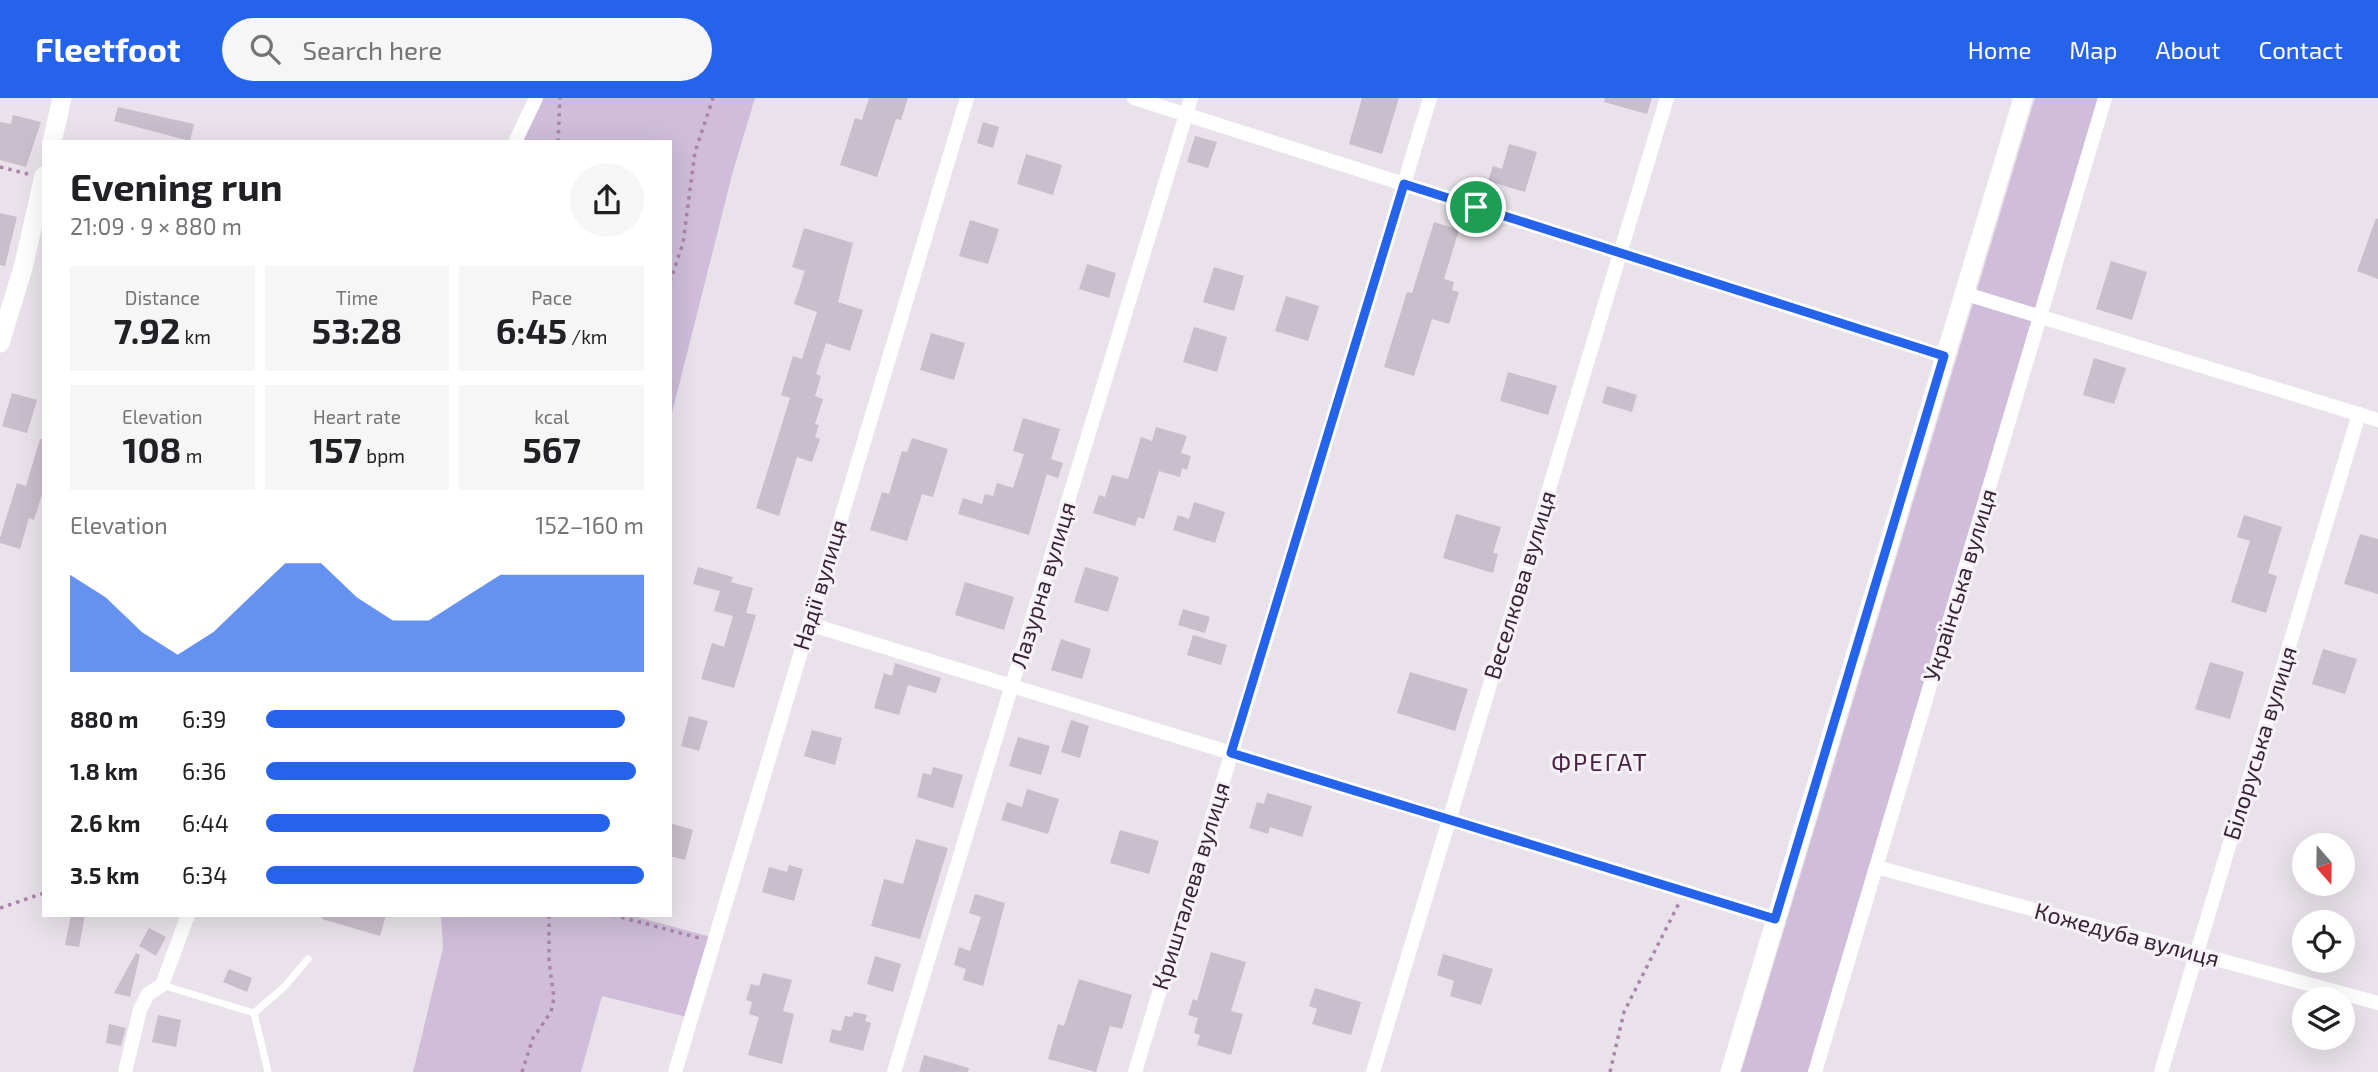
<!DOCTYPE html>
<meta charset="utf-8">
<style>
:root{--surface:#fff;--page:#f6f6f6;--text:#202124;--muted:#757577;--accent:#2563eb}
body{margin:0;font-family:"Exo 2",sans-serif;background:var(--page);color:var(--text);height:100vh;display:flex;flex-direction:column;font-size:26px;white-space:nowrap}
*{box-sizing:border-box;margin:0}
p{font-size:23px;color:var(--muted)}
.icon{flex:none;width:38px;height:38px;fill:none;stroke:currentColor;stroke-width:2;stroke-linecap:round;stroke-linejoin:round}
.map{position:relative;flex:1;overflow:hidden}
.drawer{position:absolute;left:42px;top:42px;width:630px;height:777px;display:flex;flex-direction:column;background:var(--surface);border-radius:0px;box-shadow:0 7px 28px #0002}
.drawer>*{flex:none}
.needle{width:46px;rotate:160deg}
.fabs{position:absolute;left:2292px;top:735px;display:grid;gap:14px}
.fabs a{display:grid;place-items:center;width:63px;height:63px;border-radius:50%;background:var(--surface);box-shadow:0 7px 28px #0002;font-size:35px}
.pin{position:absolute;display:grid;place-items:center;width:60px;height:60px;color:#fff;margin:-30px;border:4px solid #fff;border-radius:50%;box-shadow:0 2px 7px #0007}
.round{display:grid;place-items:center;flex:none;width:74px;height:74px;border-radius:37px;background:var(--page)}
.summary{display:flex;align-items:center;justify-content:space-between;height:119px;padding:0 28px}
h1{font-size:38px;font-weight:700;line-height:52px}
.figures{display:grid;grid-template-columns:repeat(3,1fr);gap:10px;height:119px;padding:7px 28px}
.figures div{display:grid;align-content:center;border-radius:0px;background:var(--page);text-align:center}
.figures b{font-size:35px;font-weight:700}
.figures small{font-size:19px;font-weight:400}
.figures p{font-size:19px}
.chart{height:196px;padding:14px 28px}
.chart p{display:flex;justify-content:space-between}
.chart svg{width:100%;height:126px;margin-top:7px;fill:var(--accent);opacity:.7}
ul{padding:0 28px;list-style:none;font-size:23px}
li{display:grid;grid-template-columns:112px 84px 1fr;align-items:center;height:52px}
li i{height:18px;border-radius:9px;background:var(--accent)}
header{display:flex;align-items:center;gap:42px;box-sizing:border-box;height:98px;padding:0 35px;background:var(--accent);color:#fff}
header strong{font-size:33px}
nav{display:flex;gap:38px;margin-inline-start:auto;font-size:24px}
.search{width:490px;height:63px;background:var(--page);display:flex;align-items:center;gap:18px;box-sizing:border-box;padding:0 24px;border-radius:38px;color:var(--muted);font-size:26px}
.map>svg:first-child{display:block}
.green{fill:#cfbdd9}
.building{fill:#c9becb}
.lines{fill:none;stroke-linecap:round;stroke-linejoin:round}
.path{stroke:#aa85a9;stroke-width:3.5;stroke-dasharray:3.5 5;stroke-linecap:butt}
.lane{stroke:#fff;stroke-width:7}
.street{stroke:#fff;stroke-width:14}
.secondary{stroke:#fff;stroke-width:19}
.route-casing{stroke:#fff;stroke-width:14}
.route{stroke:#2563eb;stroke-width:9}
.labels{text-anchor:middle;stroke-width:6;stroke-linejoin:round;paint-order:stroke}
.street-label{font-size:23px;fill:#392437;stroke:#f6f2f7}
.neighbourhood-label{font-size:24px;letter-spacing:2px;fill:#492244;stroke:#f6f2f7}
</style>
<header>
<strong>Fleetfoot</strong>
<div class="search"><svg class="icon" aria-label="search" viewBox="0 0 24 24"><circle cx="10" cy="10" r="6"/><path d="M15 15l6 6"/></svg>Search here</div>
<nav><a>Home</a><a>Map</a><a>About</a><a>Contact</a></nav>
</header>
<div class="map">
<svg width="2378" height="974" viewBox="0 0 2378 974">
<rect width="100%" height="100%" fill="#e9e2ea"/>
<g class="green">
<path d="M 536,0 L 755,0 L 733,73 L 670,323 L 670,44 L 515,44 Z"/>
<path d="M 2035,0 L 2105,0 L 1815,974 L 1741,974 Z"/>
<path d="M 441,817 L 630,817 L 715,840 L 691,920 L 602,898 L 581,974 L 413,974 L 443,850 Z"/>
</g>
<g class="building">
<path d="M 869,0 L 908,0 L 901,22 L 896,21 L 877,79 L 840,67 L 855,20 L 862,22 Z"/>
<path d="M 1362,0 L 1399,0 L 1382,56 L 1349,46 Z"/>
<path d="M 1605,0 L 1652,0 L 1647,16 L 1604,4 Z"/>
<path d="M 118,9 L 194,26 L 190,43 L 114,23 Z"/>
<path d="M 13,17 L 41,24 L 26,69 L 0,62 L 0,24 L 11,26 Z"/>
<path d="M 983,24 L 999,29 L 993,50 L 977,45 Z"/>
<path d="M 1195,38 L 1217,44 L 1208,70 L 1187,64 Z"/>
<path d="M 1509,46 L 1537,54 L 1525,94 L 1488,83 L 1493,68 L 1502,71 Z"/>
<path d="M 1026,56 L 1062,67 L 1053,97 L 1017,86 Z"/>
<path d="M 0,115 L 17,119 L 5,168 L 0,167 Z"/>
<path d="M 2376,120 L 2378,121 L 2378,181 L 2357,173 Z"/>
<path d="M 970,122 L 999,131 L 988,166 L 959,158 Z"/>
<path d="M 1434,124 L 1459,132 L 1444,181 L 1454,184 L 1452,192 L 1459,194 L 1449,226 L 1432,221 L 1414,278 L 1384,269 L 1407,194 L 1412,195 Z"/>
<path d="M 804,130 L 853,145 L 838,204 L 863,212 L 850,253 L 826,245 L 816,276 L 821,278 L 815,298 L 823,301 L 815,326 L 819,327 L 815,339 L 820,341 L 812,364 L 797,359 L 779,418 L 756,410 L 790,300 L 781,297 L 793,258 L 802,261 L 817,214 L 794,206 L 805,173 L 792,169 Z"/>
<path d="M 2111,163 L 2147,174 L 2132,222 L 2096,211 Z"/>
<path d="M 1087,166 L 1116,175 L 1109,200 L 1079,191 Z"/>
<path d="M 1214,169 L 1244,178 L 1234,213 L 1203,204 Z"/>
<path d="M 1286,198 L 1319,208 L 1308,243 L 1275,233 Z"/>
<path d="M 1194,229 L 1227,239 L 1217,274 L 1183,264 Z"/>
<path d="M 931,235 L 965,245 L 954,282 L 920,272 Z"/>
<path d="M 2094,260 L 2126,270 L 2114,306 L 2083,297 Z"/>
<path d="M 1508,274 L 1557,288 L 1548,317 L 1500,303 Z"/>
<path d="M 1607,288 L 1637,297 L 1632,314 L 1602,305 Z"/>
<path d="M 12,295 L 37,302 L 27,335 L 2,328 Z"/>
<path d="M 1023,320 L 1060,331 L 1051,361 L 1063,365 L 1058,380 L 1047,376 L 1029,437 L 958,416 L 963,400 L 982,406 L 985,396 L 993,398 L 997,385 L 1013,390 L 1024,356 L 1013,353 Z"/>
<path d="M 1156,329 L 1187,338 L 1181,355 L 1191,358 L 1187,372 L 1182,370 L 1180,379 L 1159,373 L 1144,421 L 1138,419 L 1135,428 L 1093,415 L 1099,397 L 1105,399 L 1112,377 L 1128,381 L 1141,339 L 1152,343 Z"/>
<path d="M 912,340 L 948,351 L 933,399 L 922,396 L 907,443 L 870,432 L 882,394 L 889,396 L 902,353 L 907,354 Z"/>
<path d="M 40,341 L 44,341 L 44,390 L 34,422 L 29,420 L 20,451 L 0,445 L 0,440 L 17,385 L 26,388 Z"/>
<path d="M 1194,404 L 1225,414 L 1215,445 L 1173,432 L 1178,417 L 1189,421 Z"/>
<path d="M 1456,416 L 1501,429 L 1493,455 L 1498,456 L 1493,475 L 1443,460 Z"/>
<path d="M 2244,417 L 2282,429 L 2268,475 L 2277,478 L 2266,515 L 2231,504 L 2250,443 L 2237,439 Z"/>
<path d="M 2360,436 L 2378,441 L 2378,496 L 2344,486 Z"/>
<path d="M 698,469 L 733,479 L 731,484 L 753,490 L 746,515 L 756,517 L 734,590 L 701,581 L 712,545 L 724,549 L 733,518 L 714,513 L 720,493 L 693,486 Z"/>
<path d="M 1085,469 L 1119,479 L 1108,514 L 1074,504 Z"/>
<path d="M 965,484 L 1014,499 L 1004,532 L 955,517 Z"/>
<path d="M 1183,511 L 1210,519 L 1205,535 L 1178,527 Z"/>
<path d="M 1193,537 L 1227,547 L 1221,567 L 1187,557 Z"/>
<path d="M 1061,541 L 1091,551 L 1082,581 L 1051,572 Z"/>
<path d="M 2323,551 L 2357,561 L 2345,596 L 2312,586 Z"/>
<path d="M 2210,564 L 2244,574 L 2230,621 L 2195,611 Z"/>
<path d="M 895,565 L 941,580 L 936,595 L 908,587 L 899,617 L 874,610 L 884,575 L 892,578 Z"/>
<path d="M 1410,574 L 1468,591 L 1455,633 L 1397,615 Z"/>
<path d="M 689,618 L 708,623 L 699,653 L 681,648 Z"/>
<path d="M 1071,622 L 1089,628 L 1080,660 L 1061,654 Z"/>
<path d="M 812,632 L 842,640 L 835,667 L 804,658 Z"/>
<path d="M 1018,639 L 1050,648 L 1041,677 L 1009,668 Z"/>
<path d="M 933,669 L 963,677 L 953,710 L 917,699 L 923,675 L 931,677 Z"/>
<path d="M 1027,691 L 1059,701 L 1048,736 L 1001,722 L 1007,704 L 1022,709 Z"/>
<path d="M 1267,695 L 1312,708 L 1302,739 L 1270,729 L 1268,736 L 1249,730 L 1257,704 L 1264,706 Z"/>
<path d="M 670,725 L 693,732 L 685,762 L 670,758 Z"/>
<path d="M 1120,732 L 1159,743 L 1149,776 L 1110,765 Z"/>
<path d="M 916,741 L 948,750 L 920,841 L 871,828 L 884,781 L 903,786 Z"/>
<path d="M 789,767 L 803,771 L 794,803 L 762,794 L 769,769 L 787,774 Z"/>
<path d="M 975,796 L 1005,805 L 983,888 L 963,882 L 966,871 L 954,867 L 959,849 L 970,853 L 981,819 L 969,815 Z"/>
<path d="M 71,817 L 85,817 L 79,849 L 65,847 Z"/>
<path d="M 323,817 L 386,817 L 380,838 L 322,821 Z"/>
<path d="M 149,830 L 166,839 L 156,858 L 139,848 Z"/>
<path d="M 1211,854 L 1246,864 L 1231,913 L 1243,916 L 1231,957 L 1197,947 L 1200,937 L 1194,935 L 1198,920 L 1188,917 L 1193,901 L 1197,903 Z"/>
<path d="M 136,855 L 140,857 L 130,899 L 114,895 Z"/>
<path d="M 1443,856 L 1493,871 L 1481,907 L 1450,898 L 1454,883 L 1437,877 Z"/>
<path d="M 875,858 L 901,866 L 893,894 L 867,886 Z"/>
<path d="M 229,871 L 252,880 L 247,894 L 223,884 Z"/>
<path d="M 763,875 L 792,882 L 783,913 L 794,916 L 782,966 L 748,957 L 759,919 L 749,916 L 752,904 L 746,902 L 751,886 L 759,888 Z"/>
<path d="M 1079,881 L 1132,897 L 1122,931 L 1110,928 L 1096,974 L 1048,961 L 1058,926 L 1064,928 Z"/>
<path d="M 1315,890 L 1361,904 L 1351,937 L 1312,926 L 1317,911 L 1309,908 Z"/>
<path d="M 854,914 L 867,917 L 865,923 L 871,925 L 863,953 L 829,944 L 832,931 L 841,933 L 845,918 L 852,919 Z"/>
<path d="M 158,917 L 181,922 L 176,949 L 152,944 Z"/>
<path d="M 109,926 L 126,930 L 121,948 L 106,945 Z"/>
<path d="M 924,957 L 969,970 L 968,974 L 919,974 Z"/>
</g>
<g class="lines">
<g class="path">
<path d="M 558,44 L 560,0"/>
<path d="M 0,69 L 28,76"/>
<path d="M 670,184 L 683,145 L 695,54 L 713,0"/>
<path d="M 0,810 L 44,795"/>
<path d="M 613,817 L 699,840"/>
<path d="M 522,974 L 533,940 L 551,914 L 554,900 L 549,863 L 549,817"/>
<path d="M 1610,974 L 1624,914 L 1679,805"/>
</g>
<g class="lane">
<path d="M 162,887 L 254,915"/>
<path d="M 254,915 L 284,889 L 308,861"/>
<path d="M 254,915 L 268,974"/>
</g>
<g class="street">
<path d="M 1134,0 L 1944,258"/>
<path d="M 515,44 L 536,0"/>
<path d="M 1963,195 L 2378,322"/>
<path d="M 809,526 L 1775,821"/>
<path d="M 1876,769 L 2378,905"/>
<path d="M 125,974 L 140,912 L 148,896 L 162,887 L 188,817"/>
<path d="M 675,974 L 967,0"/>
<path d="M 894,974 L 1191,0"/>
<path d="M 1135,974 L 1430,0"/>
<path d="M 1373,974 L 1667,0"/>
<path d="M 1815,974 L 2105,0"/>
<path d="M 2161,974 L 2359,316"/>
</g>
<g class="secondary">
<path d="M 52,44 L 62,0"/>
<path d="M 0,245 L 23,170 L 44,78"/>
<path d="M 1730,974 L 2023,0"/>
</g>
</g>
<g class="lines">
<g class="route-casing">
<path id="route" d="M 1404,86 L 1944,258 L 1775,821 L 1231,655 Z"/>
</g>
<use href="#route" class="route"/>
</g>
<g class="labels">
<g class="street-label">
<text transform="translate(820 487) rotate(-73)" y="8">Надії вулиця</text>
<text transform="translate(1043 487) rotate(-73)" y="8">Лазурна вулиця</text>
<text transform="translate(1520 487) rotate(-73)" y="8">Веселкова вулиця</text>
<text transform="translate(1960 487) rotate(-73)" y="8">Українська вулиця</text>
<text transform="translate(2260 645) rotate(-73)" y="8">Білоруська вулиця</text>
<text transform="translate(1191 788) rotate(-73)" y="8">Кришталева вулиця</text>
<text transform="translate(2127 837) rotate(15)" y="8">Кожедуба вулиця</text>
</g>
<g class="neighbourhood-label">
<text x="1600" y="673">ФРЕГАТ</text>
</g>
</g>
</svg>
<div class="fabs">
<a><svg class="needle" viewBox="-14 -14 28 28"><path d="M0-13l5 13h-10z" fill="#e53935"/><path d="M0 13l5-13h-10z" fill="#757577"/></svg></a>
<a><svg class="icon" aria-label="locate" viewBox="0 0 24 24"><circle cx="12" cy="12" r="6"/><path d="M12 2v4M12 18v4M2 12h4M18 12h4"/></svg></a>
<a><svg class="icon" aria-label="layers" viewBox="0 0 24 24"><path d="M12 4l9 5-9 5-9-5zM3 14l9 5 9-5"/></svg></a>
</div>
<div class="pin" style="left:1476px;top:109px;background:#1e9e55"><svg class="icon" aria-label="arrive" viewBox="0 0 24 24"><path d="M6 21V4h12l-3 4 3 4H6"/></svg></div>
<section class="drawer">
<div class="summary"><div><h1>Evening run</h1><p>21:09 · 9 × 880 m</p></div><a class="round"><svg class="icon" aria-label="share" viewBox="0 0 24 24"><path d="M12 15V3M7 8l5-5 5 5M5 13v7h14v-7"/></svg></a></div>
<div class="figures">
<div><p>Distance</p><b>7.92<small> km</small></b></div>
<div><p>Time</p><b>53:28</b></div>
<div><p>Pace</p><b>6:45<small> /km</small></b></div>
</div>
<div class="figures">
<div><p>Elevation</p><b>108<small> m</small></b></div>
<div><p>Heart rate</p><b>157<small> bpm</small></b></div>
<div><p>kcal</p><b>567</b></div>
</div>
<div class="chart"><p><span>Elevation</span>152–160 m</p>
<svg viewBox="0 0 160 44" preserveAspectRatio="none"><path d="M0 44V10L10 18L20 30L30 38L40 30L50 18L60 6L70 6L80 18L90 26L100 26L110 18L120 10L130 10L140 10L150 10L160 10V44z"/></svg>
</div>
<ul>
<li><b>880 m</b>6:39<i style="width:95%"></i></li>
<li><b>1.8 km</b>6:36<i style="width:98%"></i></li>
<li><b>2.6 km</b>6:44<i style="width:91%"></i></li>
<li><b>3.5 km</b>6:34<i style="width:100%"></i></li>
</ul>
</section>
</div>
